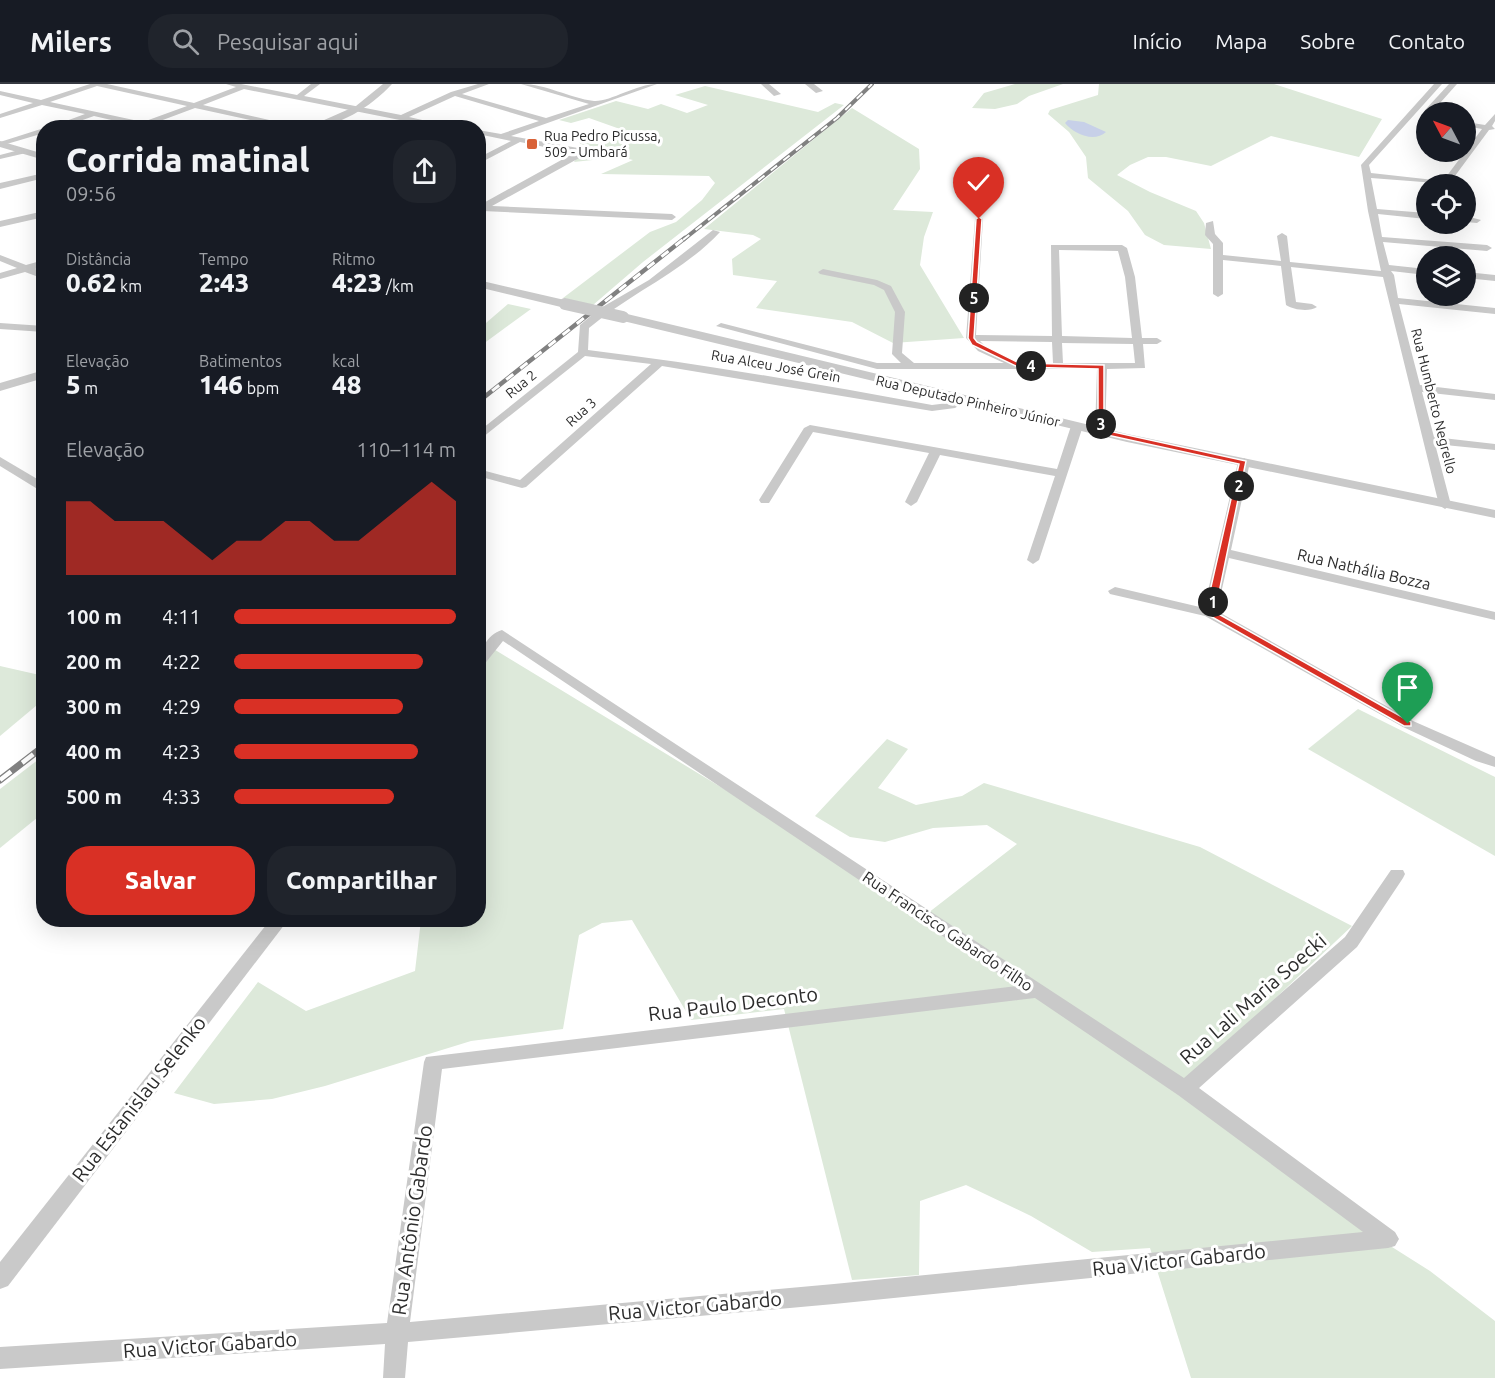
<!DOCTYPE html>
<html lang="pt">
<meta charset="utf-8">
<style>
:root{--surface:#171b24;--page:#20242c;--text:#f1f3f6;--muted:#9ea1a6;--line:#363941;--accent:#d93025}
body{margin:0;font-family:Ubuntu,sans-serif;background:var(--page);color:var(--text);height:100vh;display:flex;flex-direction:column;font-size:22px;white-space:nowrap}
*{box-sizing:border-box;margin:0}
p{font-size:20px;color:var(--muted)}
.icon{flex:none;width:33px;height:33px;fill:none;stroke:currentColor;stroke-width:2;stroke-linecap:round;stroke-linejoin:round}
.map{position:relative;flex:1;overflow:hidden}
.panel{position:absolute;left:36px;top:36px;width:450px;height:807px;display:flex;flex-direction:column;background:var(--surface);border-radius:24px;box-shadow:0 6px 24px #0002}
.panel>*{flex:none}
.needle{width:39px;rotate:311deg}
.tools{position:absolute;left:1416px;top:18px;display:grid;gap:12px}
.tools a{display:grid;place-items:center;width:60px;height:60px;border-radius:50%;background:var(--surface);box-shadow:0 6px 24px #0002;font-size:30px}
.pin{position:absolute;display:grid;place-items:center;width:51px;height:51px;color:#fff;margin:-62px -26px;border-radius:50% 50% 50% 0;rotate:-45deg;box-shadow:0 0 6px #0007}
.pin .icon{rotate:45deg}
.km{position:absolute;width:30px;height:30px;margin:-15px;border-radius:50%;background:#222;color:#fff;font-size:16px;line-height:30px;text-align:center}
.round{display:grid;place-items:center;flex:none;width:63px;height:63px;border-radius:24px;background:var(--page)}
.summary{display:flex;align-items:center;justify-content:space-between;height:102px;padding:0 30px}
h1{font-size:33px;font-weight:800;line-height:45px}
.metrics{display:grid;grid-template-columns:repeat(3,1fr);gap:9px;height:102px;padding:6px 30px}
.metrics div{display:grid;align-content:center}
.metrics b{font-size:26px;font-weight:800}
.metrics small{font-size:16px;font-weight:400}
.metrics p{font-size:16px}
.chart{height:168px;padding:12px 30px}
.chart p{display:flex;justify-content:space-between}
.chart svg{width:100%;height:108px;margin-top:6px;fill:var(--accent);opacity:.7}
.button{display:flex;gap:12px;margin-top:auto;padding:12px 30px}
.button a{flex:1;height:69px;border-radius:24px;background:var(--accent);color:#fff;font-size:24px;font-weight:800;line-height:69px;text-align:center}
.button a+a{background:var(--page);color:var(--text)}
ul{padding:0 30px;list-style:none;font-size:20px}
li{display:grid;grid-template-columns:96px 72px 1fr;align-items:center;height:45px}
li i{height:15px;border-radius:8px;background:var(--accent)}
header{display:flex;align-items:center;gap:36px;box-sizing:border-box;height:84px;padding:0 30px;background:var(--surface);border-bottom:2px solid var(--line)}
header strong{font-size:28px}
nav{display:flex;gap:33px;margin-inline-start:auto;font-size:21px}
.search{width:420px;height:54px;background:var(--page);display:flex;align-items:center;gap:15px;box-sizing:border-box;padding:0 21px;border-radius:24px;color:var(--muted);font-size:22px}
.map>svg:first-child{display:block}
.green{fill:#dde9da}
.water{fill:#c7d0e8}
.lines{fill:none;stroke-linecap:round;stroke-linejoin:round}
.minor{fill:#c9c9c9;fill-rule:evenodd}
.tertiary{fill:#c9c9c9;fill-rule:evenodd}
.rail-far2-casing{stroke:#818181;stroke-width:4}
.rail-far1-casing{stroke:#818181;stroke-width:4.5}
.rail-casing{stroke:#818181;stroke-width:7}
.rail-far2{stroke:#fff;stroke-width:2;stroke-dasharray:8;stroke-linecap:butt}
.rail-far1{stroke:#fff;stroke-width:3;stroke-dasharray:9;stroke-linecap:butt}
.rail{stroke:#fff;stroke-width:4.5;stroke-dasharray:14;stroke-linecap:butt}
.tertiary-bridge{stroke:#c9c9c9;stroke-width:12}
.route{fill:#d93025;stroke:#fff;stroke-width:1.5}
.poi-dot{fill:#d96238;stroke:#fff;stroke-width:2}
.labels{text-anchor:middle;stroke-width:6;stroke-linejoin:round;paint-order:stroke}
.far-poi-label{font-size:14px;fill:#2c2c2c;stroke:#fff;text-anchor:start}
.far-street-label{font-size:14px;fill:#2c2c2c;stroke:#fff}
.street-label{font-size:16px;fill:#2c2c2c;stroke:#fff}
.near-street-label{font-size:20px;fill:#2c2c2c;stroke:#fff}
</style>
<header>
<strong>Milers</strong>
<div class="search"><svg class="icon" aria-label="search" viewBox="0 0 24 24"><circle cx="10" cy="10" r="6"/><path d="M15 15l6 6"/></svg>Pesquisar aqui</div>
<nav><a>Início</a><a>Mapa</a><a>Sobre</a><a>Contato</a></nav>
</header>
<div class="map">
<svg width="1495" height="1294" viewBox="0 0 1495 1294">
<rect width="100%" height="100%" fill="#fff"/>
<g class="green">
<path d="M 1015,0 L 1063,0 L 1029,12 L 1017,20 L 995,25 L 972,24 L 984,9 Z"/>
<path d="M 1099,0 L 1274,0 L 1382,35 L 1359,73 L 1271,52 L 1211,82 L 1166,73 L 1148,73 L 1130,81 L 1117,91 L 1150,108 L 1196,127 L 1204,139 L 1211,165 L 1164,161 L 1145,151 L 1128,127 L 1088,94 L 1086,73 L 1069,48 L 1048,30 L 1050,26 L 1098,11 Z"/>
<path d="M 705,2 L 818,28 L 835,19 L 844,21 L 643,178 L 593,221 L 563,214 L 650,148 L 676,138 L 702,116 L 715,99 L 709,92 L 601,90 L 633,76 L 620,73 L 574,78 L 583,64 L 579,58 L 648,55 L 589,34 L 571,39 L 559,36 L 616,17 L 648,25 L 661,20 L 687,29 L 708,21 L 675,11 Z"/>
<path d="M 852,24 L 919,65 L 920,85 L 893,126 L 933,128 L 924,153 L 920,181 L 964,254 L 893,259 L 852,238 L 756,224 L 777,197 L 733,191 L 732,175 L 761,155 L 753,151 L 704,145 Z"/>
<path d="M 508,220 L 531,225 L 479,263 L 479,245 Z"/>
<path d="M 479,561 L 492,564 L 928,829 L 1017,760 L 987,741 L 933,744 L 885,758 L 850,753 L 815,732 L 887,655 L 908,665 L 878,704 L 916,721 L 962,712 L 984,699 L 1200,763 L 1352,842 L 1180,1004 L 1354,1139 L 1430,1187 L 1495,1237 L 1495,1294 L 1191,1294 L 1150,1164 L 1092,1168 L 1031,1132 L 966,1101 L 920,1117 L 919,1191 L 852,1196 L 784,925 L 691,936 L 632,836 L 602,839 L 579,851 L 563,945 L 471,957 L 325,1002 L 272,1015 L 214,1020 L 174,1009 L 258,898 L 306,927 L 415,887 L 421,836 L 478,836 Z"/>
<path d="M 0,582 L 44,592 L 43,616 L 0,652 Z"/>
<path d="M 1358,625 L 1495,693 L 1495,772 L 1308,665 Z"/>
<path d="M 43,672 L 43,729 L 0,764 L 0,705 Z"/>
</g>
<path class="water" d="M 1068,36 L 1084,38 L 1106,48 C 1094,59 1074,50 1065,39 Z"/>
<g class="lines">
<g class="minor">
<path d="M 90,0 L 107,0 L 194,19 L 236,3 L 226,0 L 241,0 L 297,11 L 311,0 L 320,0 L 304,12 L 401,31 L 451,8 L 478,0 L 489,0 L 462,10 L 546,34 L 589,20 L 521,0 C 547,0 569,14 594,17 C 610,18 636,0 657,0 L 511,52 L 578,64 L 582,69 L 581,73 L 492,122 L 672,130 L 676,133 L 672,136 L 483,127 L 478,128 L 478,122 L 574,69 L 520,58 L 478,80 L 478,74 L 511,57 L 478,50 L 478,46 L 501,50 L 539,37 L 455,12 L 409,33 L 458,44 L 440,44 L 244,5 L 203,21 L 304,44 L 287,44 L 195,24 L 152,40 L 163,44 L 146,44 L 94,32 L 60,44 L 47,44 L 85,30 L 42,21 L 0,34 L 0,30 L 33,19 L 0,11 L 0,7 L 41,16 ZM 97,2 L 187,22 L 143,38 L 50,18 Z"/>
<path d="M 761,0 L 769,0 L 781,10 L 774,12 Z"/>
<path d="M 805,0 L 814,0 L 823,7 L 816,9 Z"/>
<path d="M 1434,0 L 1442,0 L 1369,81 L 1371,89 L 1443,97 L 1482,45 L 1466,42 L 1466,38 L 1485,41 L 1495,30 L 1495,37 L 1492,42 L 1495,45 L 1489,46 L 1449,100 L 1371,94 L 1377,125 L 1426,129 L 1426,135 L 1378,130 L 1382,153 L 1487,161 L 1492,164 L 1487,167 L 1383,158 L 1389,181 L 1426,185 L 1426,191 L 1391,187 L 1394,191 L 1398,214 L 1495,224 L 1495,230 L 1399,220 L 1420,301 L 1495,310 L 1495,316 L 1422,308 L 1434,353 L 1495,360 L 1495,366 L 1435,360 L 1451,421 L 1445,425 L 1439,421 L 1383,193 L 1291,183 L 1296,218 L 1312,220 L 1317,223 C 1310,228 1293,226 1286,221 L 1281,182 L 1223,176 L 1223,210 L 1218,213 L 1213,210 L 1213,160 L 1205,151 L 1206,139 L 1213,137 L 1215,150 L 1223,159 L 1223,171 L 1281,177 L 1277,152 L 1282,149 L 1287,152 L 1290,178 L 1381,187 L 1368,127 L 1361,81 Z"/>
<path d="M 1449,0 L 1457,0 L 1432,28 L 1425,30 L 1425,26 Z"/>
<path d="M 44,44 L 44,49 L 0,62 L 0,58 Z"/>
<path d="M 23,65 L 27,67 L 26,69 L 0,75 L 0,71 Z"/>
<path d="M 44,89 L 44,94 L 0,105 L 0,99 Z"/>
<path d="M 44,127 L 44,133 L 0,143 L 0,137 Z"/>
<path d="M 979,132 L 983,135 L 976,251 L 1052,252 L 1051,161 L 1122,161 L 1127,164 L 1135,193 L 1142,254 L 1157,254 L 1162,257 L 1157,260 L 1143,260 L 1145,284 L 1107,285 L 1105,350 L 1097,350 L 1095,348 L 1097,285 L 877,285 L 716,242 L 721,239 L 877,279 L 901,279 L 892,270 L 895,228 L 884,206 L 874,201 L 820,190 L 818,188 L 823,185 L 877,196 L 891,202 L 905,228 L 902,269 L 914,279 L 1004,279 L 978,267 L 966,254 L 975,135 ZM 1059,166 L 1118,167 L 1125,193 L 1132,254 L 1062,252 ZM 980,257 L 1052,258 L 1053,279 L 1018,279 L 986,263 ZM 1062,259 L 1133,260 L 1135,279 L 1063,279 Z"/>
<path d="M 1466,132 L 1481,136 L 1477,139 L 1466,138 Z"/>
<path d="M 713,146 L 720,148 C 683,188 630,209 589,244 L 588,266 C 704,280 818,300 932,321 L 948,319 L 962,313 L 968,316 L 955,324 L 932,327 L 662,282 L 526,403 L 522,404 L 478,392 L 478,385 L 520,396 L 651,280 L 585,272 L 478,357 L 478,348 L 578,268 L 580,241 L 599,225 L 649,196 Z"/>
<path d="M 0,171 L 26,181 L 44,176 L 44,182 L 35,185 L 44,188 L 44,195 L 25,188 L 0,195 L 0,189 L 17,184 L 0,177 Z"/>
<path d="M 1466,188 L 1495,191 L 1495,197 L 1466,194 Z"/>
<path d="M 0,239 L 44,242 L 44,248 L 0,245 Z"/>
<path d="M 1077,339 L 1083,342 L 1039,476 L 1033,480 L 1027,476 L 1055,392 L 940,371 L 917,418 L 911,422 L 905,418 L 929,369 L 813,348 L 769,419 L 761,419 L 759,416 L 804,344 L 810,341 L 1057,385 L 1071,342 Z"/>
<path d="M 0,373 L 44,399 L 44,409 L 0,382 Z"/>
<path d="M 1244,374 L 1250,378 L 1231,466 L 1495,528 L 1495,536 L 1229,474 L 1217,527 L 1413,637 L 1495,673 L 1495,683 L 1476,677 L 1403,643 L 1205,532 L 1110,510 L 1108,507 L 1115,503 L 1204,524 L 1238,378 Z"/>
<path d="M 502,546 L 1184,994 L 1345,853 L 1391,786 L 1403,786 L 1405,790 L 1403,794 L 1357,863 L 1199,1004 L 1395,1148 L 1399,1155 L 1395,1162 L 1388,1164 L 834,1220 L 408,1258 L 405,1294 L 383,1294 L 385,1260 L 0,1285 L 0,1263 L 387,1239 L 424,978 L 426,973 L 1017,902 L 503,557 L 483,582 L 478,583 C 478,569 487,550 502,546 ZM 1035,914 L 1178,1011 L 1363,1148 L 834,1200 L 410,1238 L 442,985 Z"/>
<path d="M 270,836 L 288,836 L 8,1202 L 0,1205 L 0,1178 Z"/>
</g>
<g class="tertiary">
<path d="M 383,0 L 392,0 C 371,23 337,44 306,44 L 356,22 Z"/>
<path d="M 0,57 L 44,70 L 44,76 L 0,63 Z"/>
<path d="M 478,196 L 569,217 L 571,220 L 565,224 L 478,203 Z"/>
<path d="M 623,229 L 1127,350 L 1495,426 L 1495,434 L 1127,358 L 619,236 L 619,230 Z"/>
<path d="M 44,286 L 44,294 L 0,307 L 0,299 Z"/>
</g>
<g class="rail-far2-casing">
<path id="rail-far2" d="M 683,156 L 837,34 L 872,0"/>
</g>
<g class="rail-far1-casing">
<path id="rail-far1" d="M 478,318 L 685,154"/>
</g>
<g class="rail-casing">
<path id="rail" d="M 0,696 L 44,662"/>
</g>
<use href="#rail-far2" class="rail-far2"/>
<use href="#rail-far1" class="rail-far1"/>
<use href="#rail" class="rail"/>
<path class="tertiary-bridge" d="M 565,220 L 623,233"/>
</g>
<path class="route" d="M 979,133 L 982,135 L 974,254 L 977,258 L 1019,279 L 1104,281 L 1104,346 L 1246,377 L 1215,528 L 1411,638 L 1411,642 L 1404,642 L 1205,529 L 1239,380 L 1098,349 L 1098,285 L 1018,283 L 972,261 L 968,254 L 976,135 Z"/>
<rect class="poi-dot" x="526" y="54" width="12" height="12" rx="3"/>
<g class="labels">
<g class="far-poi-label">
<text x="544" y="57">Rua Pedro Picussa,<tspan x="544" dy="16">509 - Umbará</tspan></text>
</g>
<g class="far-street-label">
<text transform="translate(776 282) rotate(10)" y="5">Rua Alceu José Grein</text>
<text transform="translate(521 300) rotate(-39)" y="5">Rua 2</text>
<text transform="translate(968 317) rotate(13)" y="5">Rua Deputado Pinheiro Júnior</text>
<text transform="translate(1434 317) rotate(76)" y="5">Rua Humberto Negrello</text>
<text transform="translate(581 328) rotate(-42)" y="5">Rua 3</text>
</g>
<g class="street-label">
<text transform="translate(1364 485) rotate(13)" y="6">Rua Nathália Bozza</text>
<text transform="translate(948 847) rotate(34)" y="6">Rua Francisco Gabardo Filho</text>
</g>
<g class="near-street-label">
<text transform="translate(1253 915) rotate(-41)" y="7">Rua Lali Maria Soecki</text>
<text transform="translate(733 920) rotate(-7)" y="7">Rua Paulo Deconto</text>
<text transform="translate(139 1015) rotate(-52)" y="7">Rua Estanislau Selenko</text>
<text transform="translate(412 1136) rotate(-82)" y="7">Rua Antônio Gabardo</text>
<text transform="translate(1179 1176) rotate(-6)" y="7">Rua Victor Gabardo</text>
<text transform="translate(695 1222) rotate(-5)" y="7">Rua Victor Gabardo</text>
<text transform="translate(210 1261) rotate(-4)" y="7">Rua Victor Gabardo</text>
</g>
</g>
</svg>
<div class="tools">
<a><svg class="needle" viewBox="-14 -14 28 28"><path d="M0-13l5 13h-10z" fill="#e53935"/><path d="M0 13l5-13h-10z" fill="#9ea1a6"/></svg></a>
<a><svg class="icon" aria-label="locate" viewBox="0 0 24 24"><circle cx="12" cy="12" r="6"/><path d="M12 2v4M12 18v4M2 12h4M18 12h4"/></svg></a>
<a><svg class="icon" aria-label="layers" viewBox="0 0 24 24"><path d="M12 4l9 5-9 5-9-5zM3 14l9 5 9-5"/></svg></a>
</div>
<div class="pin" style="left:1408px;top:640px;background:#1e9e55"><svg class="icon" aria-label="arrive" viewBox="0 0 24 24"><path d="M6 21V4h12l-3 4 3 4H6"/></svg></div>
<div class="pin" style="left:979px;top:135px;background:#d93025"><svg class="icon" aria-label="check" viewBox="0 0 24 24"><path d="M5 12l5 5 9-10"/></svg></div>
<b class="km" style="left:1213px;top:518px">1</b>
<b class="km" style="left:1239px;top:402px">2</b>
<b class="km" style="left:1101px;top:340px">3</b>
<b class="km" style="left:1031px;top:282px">4</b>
<b class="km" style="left:974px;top:214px">5</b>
<section class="panel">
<div class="summary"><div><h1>Corrida matinal</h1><p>09:56</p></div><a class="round"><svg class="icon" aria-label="share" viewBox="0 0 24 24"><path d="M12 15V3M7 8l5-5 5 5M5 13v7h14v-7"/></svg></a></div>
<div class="metrics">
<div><p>Distância</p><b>0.62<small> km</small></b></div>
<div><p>Tempo</p><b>2:43</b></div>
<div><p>Ritmo</p><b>4:23<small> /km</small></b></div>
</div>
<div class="metrics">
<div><p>Elevação</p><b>5<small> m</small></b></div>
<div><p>Batimentos</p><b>146<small> bpm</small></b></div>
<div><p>kcal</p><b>48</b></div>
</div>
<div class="chart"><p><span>Elevação</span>110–114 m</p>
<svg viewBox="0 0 160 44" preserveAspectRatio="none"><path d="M0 44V14L10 14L20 22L30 22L40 22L50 30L60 38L70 30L80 30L90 22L100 22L110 30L120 30L130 22L140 14L150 6L160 14V44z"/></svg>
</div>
<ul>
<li><b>100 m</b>4:11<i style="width:100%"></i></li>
<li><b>200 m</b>4:22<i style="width:85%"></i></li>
<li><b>300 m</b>4:29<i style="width:76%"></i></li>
<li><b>400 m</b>4:23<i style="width:83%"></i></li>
<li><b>500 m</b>4:33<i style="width:72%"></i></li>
</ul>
<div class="button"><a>Salvar</a><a>Compartilhar</a></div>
</section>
</div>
